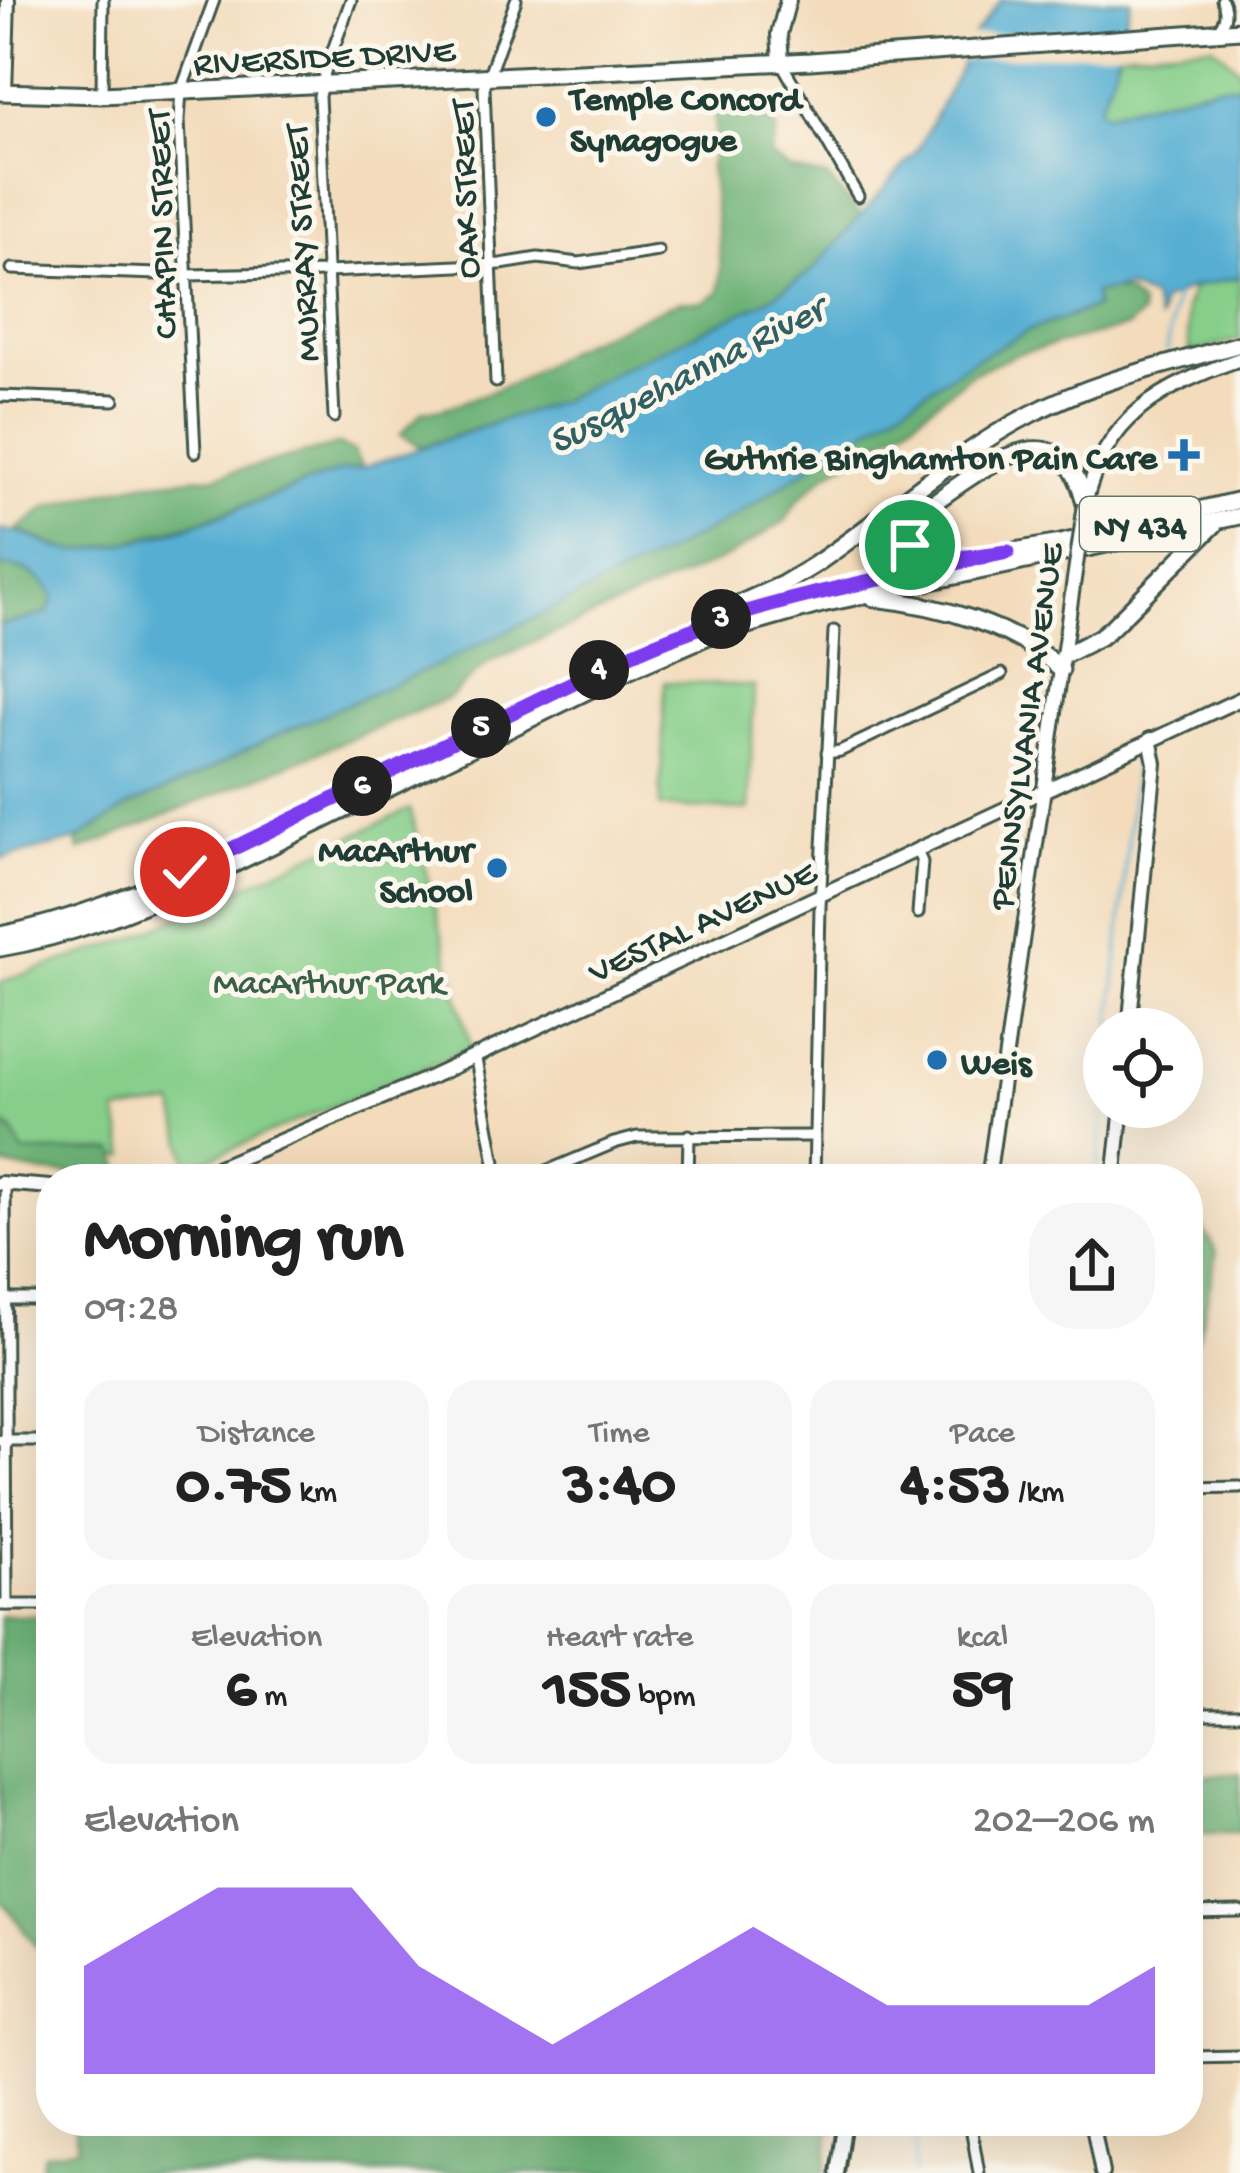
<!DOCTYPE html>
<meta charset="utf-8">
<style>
:root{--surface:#fff;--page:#f6f6f6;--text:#222;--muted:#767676;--accent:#7c3aed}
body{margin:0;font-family:"Gochi Hand",sans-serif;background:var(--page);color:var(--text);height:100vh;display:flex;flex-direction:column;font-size:45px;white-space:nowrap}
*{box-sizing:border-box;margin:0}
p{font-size:39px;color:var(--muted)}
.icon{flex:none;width:66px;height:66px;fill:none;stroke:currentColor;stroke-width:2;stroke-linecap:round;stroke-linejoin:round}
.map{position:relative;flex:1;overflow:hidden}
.drawer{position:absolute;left:36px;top:1164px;width:1167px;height:972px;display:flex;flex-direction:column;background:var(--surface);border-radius:48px;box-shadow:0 12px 48px #0002}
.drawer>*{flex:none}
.buttons{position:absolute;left:1083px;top:1008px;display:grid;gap:24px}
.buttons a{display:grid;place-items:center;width:120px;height:120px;border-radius:50%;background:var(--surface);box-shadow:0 12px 48px #0002;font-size:60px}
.pin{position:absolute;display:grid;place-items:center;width:102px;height:102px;color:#fff;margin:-51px;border:6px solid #fff;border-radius:50%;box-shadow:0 3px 12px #0007}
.km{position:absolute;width:60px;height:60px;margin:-30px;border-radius:50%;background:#222;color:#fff;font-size:33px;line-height:60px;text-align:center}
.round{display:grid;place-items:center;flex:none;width:126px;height:126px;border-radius:48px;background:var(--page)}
.overview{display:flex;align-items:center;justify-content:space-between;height:204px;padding:0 48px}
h1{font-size:66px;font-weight:700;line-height:90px}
.stats{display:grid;grid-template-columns:repeat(3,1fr);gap:18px;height:204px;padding:12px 48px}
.stats div{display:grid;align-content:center;border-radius:30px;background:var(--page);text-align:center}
.stats b{font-size:60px;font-weight:700}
.stats small{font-size:33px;font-weight:400}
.stats p{font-size:33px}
.chart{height:336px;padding:24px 48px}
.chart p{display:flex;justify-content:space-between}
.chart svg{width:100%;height:216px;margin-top:12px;fill:var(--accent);opacity:.7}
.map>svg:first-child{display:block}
.green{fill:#86ce8a;stroke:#52865f;stroke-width:3}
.forest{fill:#6cb176;stroke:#467755;stroke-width:3}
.water{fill:#56afd3;stroke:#3a7684;stroke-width:3}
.pier{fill:#f3dbbb}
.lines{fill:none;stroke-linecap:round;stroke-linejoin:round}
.stream{stroke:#56afd3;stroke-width:3}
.minor-casing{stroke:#3f5548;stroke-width:15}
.tertiary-casing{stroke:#3f5548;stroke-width:18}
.secondary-casing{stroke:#3f5548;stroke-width:20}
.primary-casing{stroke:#3f5548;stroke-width:21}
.minor{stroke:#fff;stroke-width:9}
.tertiary{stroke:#fff;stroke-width:12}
.secondary{stroke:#fff;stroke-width:14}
.primary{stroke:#fff;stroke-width:15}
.tertiary-bridge-casing{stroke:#3f5548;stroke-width:18;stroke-linecap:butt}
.tertiary-bridge{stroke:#fff;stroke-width:12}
.route-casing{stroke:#fff;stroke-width:24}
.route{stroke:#7c3aed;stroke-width:15}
.poi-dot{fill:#1f6fb2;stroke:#fbf7ec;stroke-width:4.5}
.labels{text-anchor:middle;stroke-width:10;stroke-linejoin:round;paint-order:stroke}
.shield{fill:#fbf7ec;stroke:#61756b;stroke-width:3}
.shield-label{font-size:33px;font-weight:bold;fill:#1f3d34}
.street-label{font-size:36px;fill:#1f3d34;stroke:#fbf7ec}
.poi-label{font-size:36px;font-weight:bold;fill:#1f3d34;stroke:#fbf7ec;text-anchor:start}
.park-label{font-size:36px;fill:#39614a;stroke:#fbf7ec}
.water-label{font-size:39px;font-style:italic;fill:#305f64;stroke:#fbf7ec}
</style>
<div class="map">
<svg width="1240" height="2173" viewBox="0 0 1240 2173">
<rect width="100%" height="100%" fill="#fbf7ec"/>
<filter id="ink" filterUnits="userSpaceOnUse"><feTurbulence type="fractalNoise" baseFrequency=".00833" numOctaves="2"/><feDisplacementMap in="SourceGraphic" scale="24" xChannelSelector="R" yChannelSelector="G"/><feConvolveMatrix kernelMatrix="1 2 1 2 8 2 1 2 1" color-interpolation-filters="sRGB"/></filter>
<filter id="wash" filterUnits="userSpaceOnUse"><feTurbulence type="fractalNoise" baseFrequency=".004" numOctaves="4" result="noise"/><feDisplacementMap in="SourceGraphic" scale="48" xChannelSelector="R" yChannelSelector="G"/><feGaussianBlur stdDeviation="2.7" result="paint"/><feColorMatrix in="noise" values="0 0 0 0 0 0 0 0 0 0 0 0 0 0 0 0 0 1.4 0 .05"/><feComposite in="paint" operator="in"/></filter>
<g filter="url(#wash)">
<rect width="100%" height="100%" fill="#f3dbbb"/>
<g class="green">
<path d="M 1213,45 L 1240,70 L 1240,85 L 1216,86 L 1110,112 L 1104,113 L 1099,107 L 1119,52 Z"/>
<path d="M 1240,277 L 1240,339 L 1190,354 L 1186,307 L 1193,287 Z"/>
<path d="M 665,682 L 754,686 L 749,810 L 660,807 Z"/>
<path d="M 410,809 L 471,1048 L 189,1167 L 174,1104 L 117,1112 L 126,1156 L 27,1159 L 12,1154 L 8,1125 L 0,1126 L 0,982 L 131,939 Z"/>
</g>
<g class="forest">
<path d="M 741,96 L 762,103 L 777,131 L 770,156 L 791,170 L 827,177 L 861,216 L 811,272 L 762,303 L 624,367 L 560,401 L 421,447 L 400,435 L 422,412 L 443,409 L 480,396 L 519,380 L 580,343 L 681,301 L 702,302 L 719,292 L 721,265 L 710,166 L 715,147 L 715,106 Z"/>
<path d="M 1113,289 L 1128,294 L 1140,305 L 1141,315 L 1128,327 L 1016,354 L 972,373 L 907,425 L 826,474 L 797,501 L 785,521 L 729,556 L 487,663 L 449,698 L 79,851 L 77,840 L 129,806 L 191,779 L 274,736 L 442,663 L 660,556 L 735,516 L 971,361 L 1030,330 L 1095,308 L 1094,293 Z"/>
<path d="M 338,445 L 353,451 L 362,468 L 338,472 L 191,524 L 129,542 L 73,553 L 17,530 L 47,507 L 141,483 L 216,476 Z"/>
<path d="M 12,565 C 31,574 47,579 54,599 L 47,614 L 0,626 L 0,567 Z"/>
<path d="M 12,1129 L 23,1152 L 115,1151 L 121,1170 L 113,1175 L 40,1173 L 0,1165 L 0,1130 Z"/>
<path d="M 1188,1214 L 1199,1223 L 1217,1252 L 1199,1335 L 1188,1350 Z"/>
<path d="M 0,1616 L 51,1616 L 51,1966 L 0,1898 Z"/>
<path d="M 1240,1773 L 1240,1834 L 1200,1834 L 1192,1776 Z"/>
<path d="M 73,2121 L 831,2121 L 825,2173 L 40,2173 L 44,2154 L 78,2147 Z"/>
</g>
<path class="water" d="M 1001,0 L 1131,0 L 1113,73 L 1099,107 L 1104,113 L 1216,86 L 1240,85 L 1240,277 L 1193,287 L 1162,302 L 1159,321 L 1152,299 L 1127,288 L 1094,293 L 1095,307 L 1030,330 L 971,361 L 735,516 L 660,556 L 442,663 L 274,736 L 191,779 L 129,806 L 77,840 L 0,859 L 0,626 L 47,614 L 54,599 C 46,578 22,563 0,567 L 0,530 C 29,530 58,554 80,551 C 161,543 260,500 338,472 L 362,468 L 560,401 L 624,367 L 762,303 L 811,272 L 917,151 L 959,70 L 973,37 Z"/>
<path class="pier" d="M 1131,26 L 1125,51 L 957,61 L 967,36 Z"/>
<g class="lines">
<g class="stream">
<path d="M 1167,352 L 1175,295"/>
<path d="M 1111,1029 L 1135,763"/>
<path d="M 1097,1179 L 1104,1105"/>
<path d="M 914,2173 L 917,2121"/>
</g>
</g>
</g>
<g filter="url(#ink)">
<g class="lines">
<g class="minor-casing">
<g id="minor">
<path d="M 1215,32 C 1225,23 1228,13 1222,0"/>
<path d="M 781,62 L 858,196"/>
<path d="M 102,95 L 103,0"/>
<path d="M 12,269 L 187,275 L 327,272 L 501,264 L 538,258 L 579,263 L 658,251"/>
<path d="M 496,382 L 484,88 L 516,0"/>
<path d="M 0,396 L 114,400"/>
<path d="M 334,417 L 319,96 L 325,72 L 351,0"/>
<path d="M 195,452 L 179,120 L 181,91 L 214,0"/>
<path d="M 827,753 L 840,751 L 1002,674"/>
<path d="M 917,851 L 922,862 L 918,913"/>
<path d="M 475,1054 L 498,1179"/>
<path d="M 528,1179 L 614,1143 L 637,1137 L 814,1136"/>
<path d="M 688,1179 L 689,1135"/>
<path d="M 814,1179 L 820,907 L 834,631"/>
<path d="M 5,1183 L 7,1605"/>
<path d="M 2,1299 L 51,1299"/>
<path d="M 2,1441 L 51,1441"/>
<path d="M 1188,1488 L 1240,1487"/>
<path d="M 0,1605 L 51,1605"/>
<path d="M 1188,1713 L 1240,1713"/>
<path d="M 1188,1912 L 1240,1911"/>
<path d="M 1188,2057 L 1240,2056"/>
<path d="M 970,2121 L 979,2173"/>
</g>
</g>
<g class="tertiary-casing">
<g id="tertiary">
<path d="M 5,92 L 8,0"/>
<path d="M 1085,504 C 1105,416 1161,387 1240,359"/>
<path d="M 1129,1029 L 1155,763 L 1150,739"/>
<path d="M 182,1179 L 216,1168 L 431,1077 L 1240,699"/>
<path d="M 988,1179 L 1073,586"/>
<path d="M 1114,1179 L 1122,1107"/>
<path d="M 0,1183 L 51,1187"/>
<path d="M 1092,2121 L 1102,2173"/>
<path d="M 837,2173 L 845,2121"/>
</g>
</g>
<g class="secondary-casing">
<path id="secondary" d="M 781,62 L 779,34 L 788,0"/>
</g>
<g class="primary-casing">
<g id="primary">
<path d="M 0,92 L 102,95 L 810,61 L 1240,30"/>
<path d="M 951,557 C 920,557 885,543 920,512 C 972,478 1061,395 1085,504"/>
<path d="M 874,598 C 938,605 1015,625 1061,670"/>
<path d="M 736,605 L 783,584 L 813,566 C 886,517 953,454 1031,414 C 1096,380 1170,364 1240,344"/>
<path d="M 1063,656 L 1100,637 L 1111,628 L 1214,525"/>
<path d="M 0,935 C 114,912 209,860 312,810 C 419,758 526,706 632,654 L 708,623 L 784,601 L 1008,552 L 1061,543 L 1240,500"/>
<path d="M 0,948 C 71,936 134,910 199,881 L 632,669 L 706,637 L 822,604 L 1240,516"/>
</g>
</g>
<use href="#minor" class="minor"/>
<use href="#tertiary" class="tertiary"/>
<use href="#secondary" class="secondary"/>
<use href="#primary" class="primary"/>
<g class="tertiary-bridge-casing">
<path id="tertiary-bridge" d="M 1073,586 L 1085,504"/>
</g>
<use href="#tertiary-bridge" class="tertiary-bridge"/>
</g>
</g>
<g class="lines" filter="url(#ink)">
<g class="route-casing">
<path id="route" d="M 185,872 L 619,660 C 742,602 876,580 1008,552 C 978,555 933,567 910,545"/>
</g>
<use href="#route" class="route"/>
</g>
<g class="poi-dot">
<circle cx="546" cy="117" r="12"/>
<path d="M1178 437h12v12h12v12h-12v12h-12v-12h-12v-12h12z"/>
<circle cx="497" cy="868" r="12"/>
<circle cx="937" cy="1060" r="12"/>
</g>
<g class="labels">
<rect class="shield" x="1080" y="497" width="120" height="54" rx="9"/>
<g class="shield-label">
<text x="1140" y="536">NY 434</text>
</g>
<g class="street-label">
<text transform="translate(324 54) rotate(-3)" y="13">RIVERSIDE DRIVE</text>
<text transform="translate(462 189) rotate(-92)" y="13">OAK STREET</text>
<text transform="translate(159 224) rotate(-92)" y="13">CHAPIN STREET</text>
<text transform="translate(299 243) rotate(-93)" y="13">MURRAY STREET</text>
<text transform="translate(1023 726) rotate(-82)" y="13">PENNSYLVANIA AVENUE</text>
<text transform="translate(701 919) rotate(-25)" y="13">VESTAL AVENUE</text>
</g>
<g class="poi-label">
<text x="570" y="109">Temple Concord<tspan x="570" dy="41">Synagogue</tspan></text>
<text x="1157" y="468" text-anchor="end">Guthrie Binghamton Pain Care</text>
<text x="473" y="860" text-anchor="end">MacArthur<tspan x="473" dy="41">School</tspan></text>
<text x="961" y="1073">Weis</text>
</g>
<g class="park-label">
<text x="329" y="992">MacArthur Park</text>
</g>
<g class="water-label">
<text transform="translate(685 372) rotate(-27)" y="14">Susquehanna River</text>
</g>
</g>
</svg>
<div class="buttons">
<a><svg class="icon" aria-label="locate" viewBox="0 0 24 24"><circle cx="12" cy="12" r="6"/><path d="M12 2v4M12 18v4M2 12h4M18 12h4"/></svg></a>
</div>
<div class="pin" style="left:910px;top:545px;background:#1e9e55"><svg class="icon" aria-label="arrive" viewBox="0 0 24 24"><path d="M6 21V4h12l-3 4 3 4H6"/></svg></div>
<div class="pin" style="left:185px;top:872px;background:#d93025"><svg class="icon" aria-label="check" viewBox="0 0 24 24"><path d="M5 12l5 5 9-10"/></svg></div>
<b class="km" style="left:721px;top:619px">3</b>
<b class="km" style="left:599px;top:670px">4</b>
<b class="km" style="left:481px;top:728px">5</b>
<b class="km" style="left:362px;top:786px">6</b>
<section class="drawer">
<div class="overview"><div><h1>Morning run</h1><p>09:28</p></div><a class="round"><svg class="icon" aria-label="share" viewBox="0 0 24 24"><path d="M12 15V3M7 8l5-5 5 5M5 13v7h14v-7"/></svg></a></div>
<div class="stats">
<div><p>Distance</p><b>0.75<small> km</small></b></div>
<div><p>Time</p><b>3:40</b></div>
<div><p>Pace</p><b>4:53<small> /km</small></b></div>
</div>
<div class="stats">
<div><p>Elevation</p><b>6<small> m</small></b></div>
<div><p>Heart rate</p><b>155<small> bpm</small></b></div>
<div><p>kcal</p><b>59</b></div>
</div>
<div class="chart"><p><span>Elevation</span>202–206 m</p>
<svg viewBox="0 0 160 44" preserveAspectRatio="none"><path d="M0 44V22L10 14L20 6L30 6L40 6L50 22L60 30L70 38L80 30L90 22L100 14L110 22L120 30L130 30L140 30L150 30L160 22V44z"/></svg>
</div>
</section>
</div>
